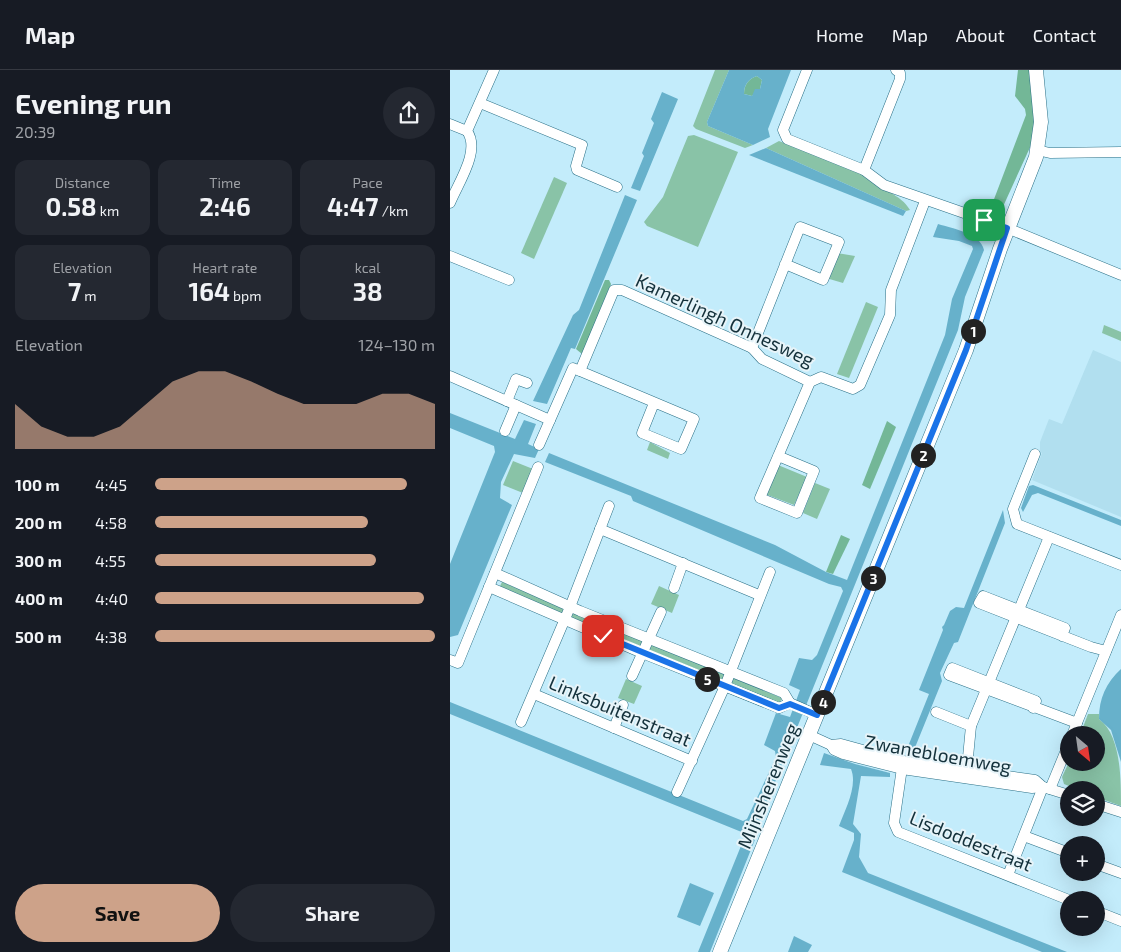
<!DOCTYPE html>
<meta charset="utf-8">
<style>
:root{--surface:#171b24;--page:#242831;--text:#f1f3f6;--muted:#9ea1a6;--line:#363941;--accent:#cda289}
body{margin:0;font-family:"Exo 2",sans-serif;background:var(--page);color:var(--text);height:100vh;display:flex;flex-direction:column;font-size:19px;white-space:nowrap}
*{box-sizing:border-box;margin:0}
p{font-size:16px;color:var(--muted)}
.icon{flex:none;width:28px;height:28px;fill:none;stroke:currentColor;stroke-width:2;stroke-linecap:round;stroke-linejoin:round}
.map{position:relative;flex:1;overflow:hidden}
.drawer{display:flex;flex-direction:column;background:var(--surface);width:450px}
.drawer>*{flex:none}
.needle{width:32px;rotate:151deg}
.fabs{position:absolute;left:610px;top:656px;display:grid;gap:10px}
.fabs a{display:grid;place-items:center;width:45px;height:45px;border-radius:50%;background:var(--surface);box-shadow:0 5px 20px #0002;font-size:25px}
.pin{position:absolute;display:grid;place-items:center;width:42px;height:42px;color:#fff;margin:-21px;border-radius:10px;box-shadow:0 2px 8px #0006}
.km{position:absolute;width:25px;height:25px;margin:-12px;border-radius:50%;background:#222;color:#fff;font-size:14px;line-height:25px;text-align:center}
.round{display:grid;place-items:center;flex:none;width:52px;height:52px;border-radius:26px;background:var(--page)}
.overview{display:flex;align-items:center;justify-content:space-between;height:85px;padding:0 15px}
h1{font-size:28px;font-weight:700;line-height:38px}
.stats{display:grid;grid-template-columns:repeat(3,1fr);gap:8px;height:85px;padding:5px 15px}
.stats div{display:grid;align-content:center;border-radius:12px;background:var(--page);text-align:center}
.stats b{font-size:25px;font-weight:700}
.stats small{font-size:14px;font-weight:400}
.stats p{font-size:14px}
.chart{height:140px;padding:10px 15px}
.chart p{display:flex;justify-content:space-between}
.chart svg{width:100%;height:90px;margin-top:5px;fill:var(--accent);opacity:.7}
.cta{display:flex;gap:10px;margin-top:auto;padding:10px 15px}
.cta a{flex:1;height:58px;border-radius:30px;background:var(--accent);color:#111;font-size:20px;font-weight:700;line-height:58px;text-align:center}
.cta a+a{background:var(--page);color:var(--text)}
ul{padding:0 15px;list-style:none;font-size:16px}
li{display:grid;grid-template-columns:80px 60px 1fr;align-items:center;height:38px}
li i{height:12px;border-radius:6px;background:var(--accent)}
header{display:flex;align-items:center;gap:30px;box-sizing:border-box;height:70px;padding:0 25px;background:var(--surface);border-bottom:1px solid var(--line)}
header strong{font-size:24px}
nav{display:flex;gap:28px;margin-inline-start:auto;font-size:18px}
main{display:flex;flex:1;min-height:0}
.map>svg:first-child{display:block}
.built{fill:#b1dfef}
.green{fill:#89c3a7}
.forest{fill:#73b797}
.water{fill:#67b1cb;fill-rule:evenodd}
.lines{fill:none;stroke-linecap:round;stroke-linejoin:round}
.street-casing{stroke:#2a7087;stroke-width:11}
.secondary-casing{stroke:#2a7087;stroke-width:15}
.street{stroke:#fff;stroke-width:10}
.secondary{stroke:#fff;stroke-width:14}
.route-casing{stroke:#fff;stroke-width:10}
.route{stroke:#1a73e8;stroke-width:6}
.labels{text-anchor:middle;stroke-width:4;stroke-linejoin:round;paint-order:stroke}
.street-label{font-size:19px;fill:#14313b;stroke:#e7f4f9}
</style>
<header>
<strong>Map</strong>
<nav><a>Home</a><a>Map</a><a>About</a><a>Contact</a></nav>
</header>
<main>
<section class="drawer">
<div class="overview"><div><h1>Evening run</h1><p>20:39</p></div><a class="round"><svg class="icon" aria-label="share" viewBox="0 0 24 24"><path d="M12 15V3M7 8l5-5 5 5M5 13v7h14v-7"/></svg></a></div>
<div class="stats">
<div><p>Distance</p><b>0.58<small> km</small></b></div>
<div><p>Time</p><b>2:46</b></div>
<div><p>Pace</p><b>4:47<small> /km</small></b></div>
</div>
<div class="stats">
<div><p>Elevation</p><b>7<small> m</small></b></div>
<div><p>Heart rate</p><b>164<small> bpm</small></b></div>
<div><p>kcal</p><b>38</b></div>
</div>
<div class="chart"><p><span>Elevation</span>124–130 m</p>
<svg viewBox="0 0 160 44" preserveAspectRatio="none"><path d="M0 44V22L10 33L20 38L30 38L40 33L50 22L60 11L70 6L80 6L90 11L100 17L110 22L120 22L130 22L140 17L150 17L160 22V44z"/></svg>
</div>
<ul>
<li><b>100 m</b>4:45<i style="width:90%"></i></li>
<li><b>200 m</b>4:58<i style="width:76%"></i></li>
<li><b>300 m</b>4:55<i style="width:79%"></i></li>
<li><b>400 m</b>4:40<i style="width:96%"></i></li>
<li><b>500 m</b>4:38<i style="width:100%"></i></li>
</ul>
<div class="cta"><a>Save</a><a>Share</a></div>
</section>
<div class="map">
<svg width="671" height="882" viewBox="0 0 671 882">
<rect width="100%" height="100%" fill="#c3ecfb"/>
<path class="built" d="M 643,280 L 671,292 L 671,447 L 582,410 L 592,383 L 590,382 L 590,372 L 599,349 L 612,354 Z"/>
<g class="green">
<path d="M 265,0 L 279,0 L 257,52 L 258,56 L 303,75 L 295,78 L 246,59 L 243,56 Z"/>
<path d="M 244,65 L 288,82 L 248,177 L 197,156 L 194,152 L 213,127 L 238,66 Z"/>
<path d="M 329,71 L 417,106 C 430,120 451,124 460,140 L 456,141 L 316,78 Z"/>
<path d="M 104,107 L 117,113 L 84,189 L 71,183 Z"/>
<path d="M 387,183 L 405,186 L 393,213 L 376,208 Z"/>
<path d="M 416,232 L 428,237 L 399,308 L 387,304 Z"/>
<path d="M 654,255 L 671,262 L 671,271 L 652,263 Z"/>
<path d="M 200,372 L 220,383 L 218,389 L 197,380 Z"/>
<path d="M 63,391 L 83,399 L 73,423 L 53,415 Z"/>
<path d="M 328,395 L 357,407 L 344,435 L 315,424 Z"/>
<path d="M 365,413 L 380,419 L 367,449 L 353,443 Z"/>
<path d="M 52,512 L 332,628 L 329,634 L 49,518 Z"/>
<path d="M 209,516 L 229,525 L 222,543 L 201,534 Z"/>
<path d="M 176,609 L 192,616 L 184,634 L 168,628 Z"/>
<path d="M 638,644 L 649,644 L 649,649 C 671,665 671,709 671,736 L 646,727 L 646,720 L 629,720 L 614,714 L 612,707 L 619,692 L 646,692 L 646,665 L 630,665 Z"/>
</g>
<g class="forest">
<path d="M 568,0 L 581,0 L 586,47 L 582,73 L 551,141 L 538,145 L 576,45 L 575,39 L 565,26 Z"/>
<path d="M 307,6 L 312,10 L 310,19 L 302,26 L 294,24 C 294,15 298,9 307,6 Z"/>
<path d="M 155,210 L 159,210 L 161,214 L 132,284 L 126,279 Z"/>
<path d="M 437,351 L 446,357 L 420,419 L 412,415 Z"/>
<path d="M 391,465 L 400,469 L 383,504 L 376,502 Z"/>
</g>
<g class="water">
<path d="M 279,0 L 341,0 L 318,59 L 320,67 L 303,75 L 258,56 L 257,52 ZM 307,6 L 312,10 L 310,19 L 305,19 L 302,26 L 294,24 C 294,15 298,9 307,6 Z"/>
<path d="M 212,22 L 228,29 L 190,121 L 181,118 L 194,86 L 192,83 L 204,53 L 201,49 Z"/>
<path d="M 316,78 L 456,141 L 453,146 L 299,85 Z"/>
<path d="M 175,125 L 187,130 L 125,279 L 121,278 L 97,334 L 83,331 L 123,245 L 129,240 Z"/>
<path d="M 488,154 C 504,159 530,163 534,180 L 515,227 L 508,260 L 304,764 L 306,767 L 260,882 L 248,882 L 295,766 L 294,763 L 0,644 L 0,632 L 293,751 L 297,749 L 326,687 L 325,681 L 314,675 L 326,643 L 340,647 L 350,620 L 339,615 L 349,588 L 362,590 L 367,585 L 393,521 L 391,517 L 379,514 L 183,431 L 181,426 L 95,392 L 99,383 L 325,475 L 376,502 L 397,510 L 495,265 L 502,229 L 523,179 L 522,176 L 509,171 L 483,167 Z"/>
<path d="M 0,343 L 65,369 L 74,350 L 86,354 L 78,374 L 89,379 L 85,388 L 64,384 L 51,412 L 50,428 L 62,435 L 8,565 L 0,567 L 0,494 L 45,382 L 44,376 L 0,358 Z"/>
<path d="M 583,415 L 671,450 L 671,456 L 588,423 L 582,425 L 573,442 L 571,438 L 579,416 Z"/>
<path d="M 553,440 L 555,453 L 508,572 L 504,573 L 490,603 L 492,611 L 464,680 L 457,679 L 479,624 L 469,620 L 493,560 L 492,557 L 494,555 L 500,541 L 506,537 L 514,538 Z"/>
<path d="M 671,599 L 671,692 L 661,660 L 649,649 C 649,628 656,613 671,599 Z"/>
<path d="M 374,683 L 405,694 L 440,703 L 440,707 L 411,706 L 403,754 L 411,764 L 409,787 L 418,803 L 617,882 L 592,882 L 392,802 L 404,770 L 404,763 L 389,756 C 395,740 408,716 401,699 L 370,695 Z"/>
<path d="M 240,813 L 264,823 L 250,856 L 227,847 Z"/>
<path d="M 344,866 L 362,875 L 358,882 L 338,882 Z"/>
</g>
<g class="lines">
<g class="street-casing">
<g id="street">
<path d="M 357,0 L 333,60 L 337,69 L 414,100 L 434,115 L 557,158 L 671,205"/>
<path d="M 30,33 L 132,75 L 126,96 L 127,100 L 167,117"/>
<path d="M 0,54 L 17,61"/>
<path d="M 587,80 L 600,83 L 671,82"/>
<path d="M 414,100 L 450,9 L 450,3 L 446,0"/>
<path d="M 0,133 C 8,113 31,81 17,61 L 44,0"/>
<path d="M 0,186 L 59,210"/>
<path d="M 302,278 L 350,157 L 389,172 L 373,210 L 335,194"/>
<path d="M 130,301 L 244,349 L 231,379 L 192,363 L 204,333"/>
<path d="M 0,306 L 100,350"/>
<path d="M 57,331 L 66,309 L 77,313"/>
<path d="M 55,361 L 66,335"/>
<path d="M 89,375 L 123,298 L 130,301 L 164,220 L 172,220 L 302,278 L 312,289 L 360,312 L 371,307 L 403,319 L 410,315 L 440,245 L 441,220 L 475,131"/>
<path d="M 585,384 L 563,439 L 567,454 L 671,495"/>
<path d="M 328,386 L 364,401 L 347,443 L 310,428 L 360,312"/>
<path d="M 150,459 L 309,525"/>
<path d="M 39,517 L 192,583 L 329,638 L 340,633 L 334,623 L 130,541 L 45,503"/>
<path d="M 224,518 L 233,493"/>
<path d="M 612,566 L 615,558 L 533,526 L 529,533 L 641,577 L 656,581"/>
<path d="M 0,590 L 8,593 L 88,397"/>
<path d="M 182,606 L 211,542"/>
<path d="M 84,624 L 242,691"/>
<path d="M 340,633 L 367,645"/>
<path d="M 583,638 L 586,631 L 502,598 L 499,605 L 627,653"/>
<path d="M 486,642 L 521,656"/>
<path d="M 71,652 L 120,537 L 159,436"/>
<path d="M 164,658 L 173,635"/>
<path d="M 359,665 L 381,675 L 391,674 L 453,691 L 585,710 L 593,717 L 619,725"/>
<path d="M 622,665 L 671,545"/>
<path d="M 381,675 L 384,680 L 393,684 L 452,699 L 582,718 L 593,717"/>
<path d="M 453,691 L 444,753 L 448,762 L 619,830"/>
<path d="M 516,708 L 521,656 L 599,467"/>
<path d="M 600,719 L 619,673"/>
<path d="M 227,722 L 275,616 L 320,502"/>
<path d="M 646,734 L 671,742"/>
<path d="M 574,766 L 619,783"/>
<path d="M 646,794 L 671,803"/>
<path d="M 558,805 L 593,717"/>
<path d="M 646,841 L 671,851"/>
</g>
</g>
<g class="secondary-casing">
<path id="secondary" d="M 270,882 L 516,280 L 550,179 L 586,87 L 591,52 L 586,0"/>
</g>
<use href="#street" class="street"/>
<use href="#secondary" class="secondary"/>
</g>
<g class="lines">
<g class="route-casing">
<path id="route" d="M 153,566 L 329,638 L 340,634 L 367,645 L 516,280 L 557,158 L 534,150"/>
</g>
<use href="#route" class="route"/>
</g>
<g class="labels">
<g class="street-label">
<text transform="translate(275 250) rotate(25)" y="7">Kamerlingh Onnesweg</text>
<text transform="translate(170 641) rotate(23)" y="7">Linksbuitenstraat</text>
<text transform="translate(488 684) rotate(10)" y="7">Zwanebloemweg</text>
<text transform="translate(318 716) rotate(-68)" y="7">Mijnsherenweg</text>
<text transform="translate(521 771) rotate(22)" y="7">Lisdoddestraat</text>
</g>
</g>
</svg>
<div class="fabs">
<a><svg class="needle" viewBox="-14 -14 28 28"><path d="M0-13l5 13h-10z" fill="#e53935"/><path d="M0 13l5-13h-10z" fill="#9ea1a6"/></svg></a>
<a><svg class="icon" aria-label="layers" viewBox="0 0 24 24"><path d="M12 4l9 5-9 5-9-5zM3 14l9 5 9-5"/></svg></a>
<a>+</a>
<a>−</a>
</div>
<div class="pin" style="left:534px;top:150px;background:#1e9e55"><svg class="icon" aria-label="arrive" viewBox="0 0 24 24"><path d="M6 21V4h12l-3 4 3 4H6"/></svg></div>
<div class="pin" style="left:153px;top:566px;background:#d93025"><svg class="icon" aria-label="check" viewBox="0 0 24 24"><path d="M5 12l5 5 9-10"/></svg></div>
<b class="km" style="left:523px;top:261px">1</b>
<b class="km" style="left:473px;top:385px">2</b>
<b class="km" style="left:423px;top:508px">3</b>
<b class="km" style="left:373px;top:632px">4</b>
<b class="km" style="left:257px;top:609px">5</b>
</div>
</main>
